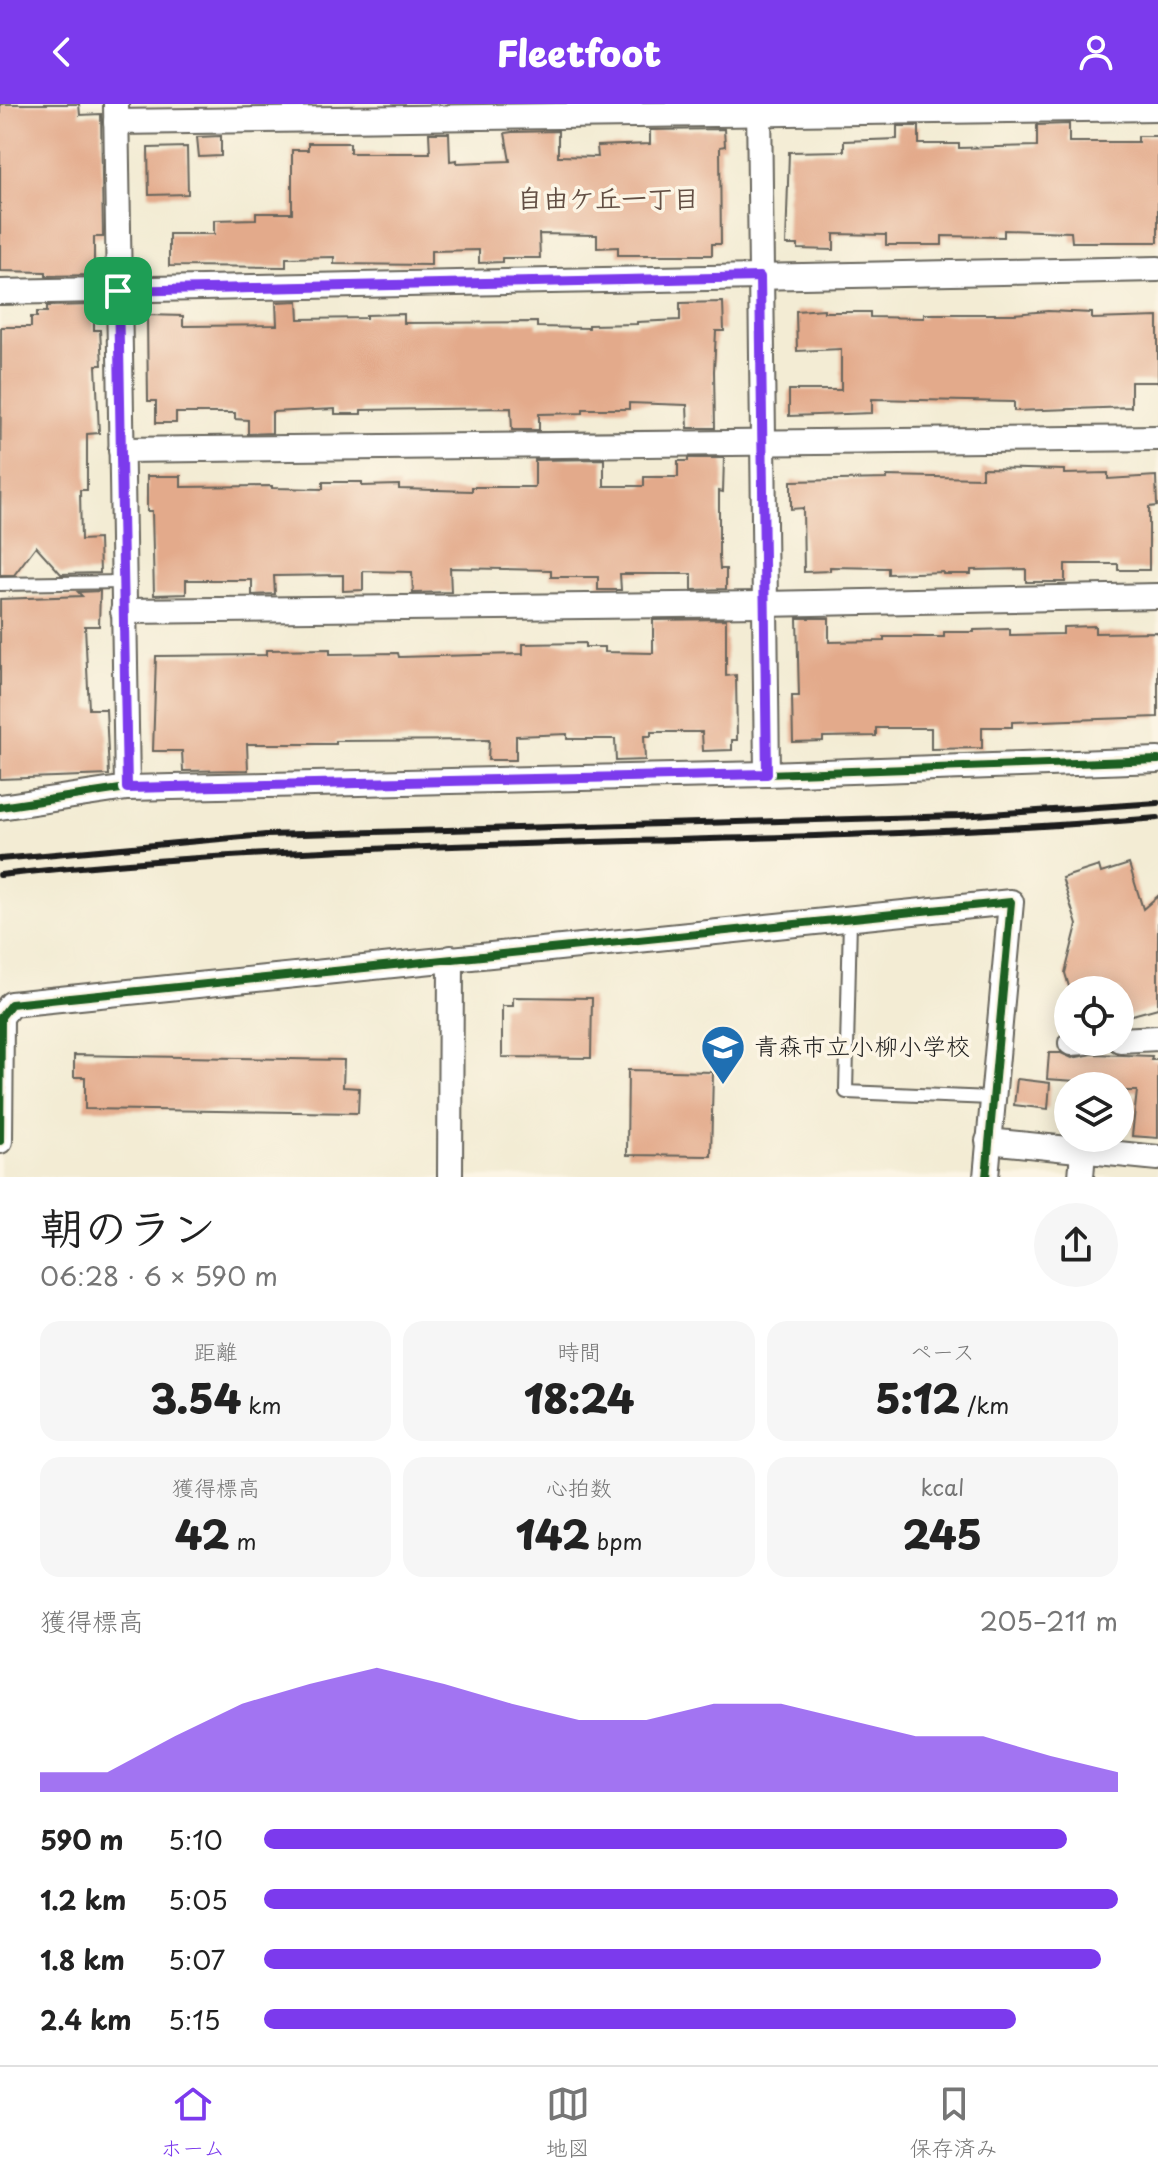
<!DOCTYPE html>
<html lang="ja">
<meta charset="utf-8">
<style>
:root{--surface:#fff;--page:#f6f6f6;--text:#222;--muted:#767676;--line:#e0e0e0;--accent:#7c3aed}
body{margin:0;font-family:"Playpen Sans","Klee One",sans-serif;background:var(--page);color:var(--text);height:100vh;display:flex;flex-direction:column;font-size:30px;white-space:nowrap}
*{box-sizing:border-box;margin:0}
p{font-size:26px;color:var(--muted)}
.icon{flex:none;width:44px;height:44px;fill:none;stroke:currentColor;stroke-width:2;stroke-linecap:round;stroke-linejoin:round}
.map{position:relative;height:1073px;overflow:hidden}
.sheet{display:flex;flex-direction:column;background:var(--surface);flex:1}
.sheet>*{flex:none}
.controls{position:absolute;left:1054px;top:872px;display:grid;gap:16px}
.controls a{display:grid;place-items:center;width:80px;height:80px;border-radius:50%;background:var(--surface);box-shadow:0 4px 20px #0003;font-size:40px}
.pin{position:absolute;display:grid;place-items:center;width:68px;height:68px;color:#fff;margin:-34px;border-radius:16px;box-shadow:0 4px 12px #0006}
.round{display:grid;place-items:center;flex:none;width:84px;height:84px;border-radius:42px;background:var(--page)}
.summary{display:flex;align-items:center;justify-content:space-between;height:136px;padding:0 40px}
h1{font-size:44px;font-weight:800;line-height:60px}
.stats{display:grid;grid-template-columns:repeat(3,1fr);gap:12px;height:136px;padding:8px 40px}
.stats div{display:grid;align-content:center;border-radius:20px;background:var(--page);text-align:center}
.stats b{font-size:40px;font-weight:800}
.stats small{font-size:22px;font-weight:400}
.stats p{font-size:22px}
.chart{height:224px;padding:16px 40px}
.chart p{display:flex;justify-content:space-between}
.chart svg{width:100%;height:144px;margin-top:8px;fill:var(--accent);opacity:.7}
ul{padding:0 40px;list-style:none;font-size:26px}
li{display:grid;grid-template-columns:128px 96px 1fr;align-items:center;height:60px}
li i{height:20px;border-radius:10px;background:var(--accent)}
header{display:flex;justify-content:space-between;align-items:center;height:104px;padding:0 40px;background:var(--accent);color:#fff;font-size:36px;font-weight:800}
.tab-bar{display:flex;justify-content:space-around;align-items:center;height:112px;border-top:2px solid var(--line);background:var(--surface);font-size:22px;color:var(--muted)}
.tab-bar a{display:grid;justify-items:center;gap:4px}
.tab-bar .active{color:var(--accent)}
.map>svg:first-child{display:block}
.building{fill:#e3aa8b}
.lines{fill:none;stroke-linecap:round;stroke-linejoin:round}
.service-casing{stroke:#67655c;stroke-width:16}
.minor-casing{stroke:#67655c;stroke-width:28}
.service{stroke:#fff;stroke-width:12}
.minor{stroke:#fff;stroke-width:24}
.rail{stroke:#1c1c1c;stroke-width:6}
.cycleway-casing{stroke:#fcf5e5;stroke-width:13}
.cycleway{stroke:#1b5e20;stroke-width:8}
.route-casing{stroke:#fff;stroke-width:16}
.route{stroke:#7c3aed;stroke-width:10}
.labels{text-anchor:middle;stroke-width:7;stroke-linejoin:round;paint-order:stroke}
.poi-label{font-size:24px;fill:#1c1c1c;stroke:#fcf5e5;text-anchor:start}
.neighbourhood-label{font-size:26px;font-weight:bold;fill:#624e43;stroke:#fcf5e5}
</style>
<header><svg class="icon" aria-label="back" viewBox="0 0 24 24"><path d="M15 5l-7 7 7 7"/></svg>Fleetfoot<svg class="icon" aria-label="person" viewBox="0 0 24 24"><circle cx="12" cy="8" r="4"/><path d="M4 21q1-7 8-7t8 7"/></svg></header>
<div class="map">
<svg width="1158" height="1073" viewBox="0 0 1158 1073">
<rect width="100%" height="100%" fill="#fcf5e5"/>
<filter id="ink" filterUnits="userSpaceOnUse"><feTurbulence type="fractalNoise" baseFrequency=".0125" numOctaves="2"/><feDisplacementMap in="SourceGraphic" scale="16" xChannelSelector="R" yChannelSelector="G"/><feConvolveMatrix kernelMatrix="1 2 1 2 8 2 1 2 1" color-interpolation-filters="sRGB"/></filter>
<filter id="wash" filterUnits="userSpaceOnUse"><feTurbulence type="fractalNoise" baseFrequency=".006" numOctaves="4" result="noise"/><feDisplacementMap in="SourceGraphic" scale="32" xChannelSelector="R" yChannelSelector="G"/><feGaussianBlur stdDeviation="1.8" result="paint"/><feColorMatrix in="noise" values="0 0 0 0 0 0 0 0 0 0 0 0 0 0 0 0 0 1.4 0 .05"/><feComposite in="paint" operator="in"/></filter>
<g filter="url(#wash)">
<rect width="100%" height="100%" fill="#f3ecd4"/>
<g id="blocks">
<g class="building">
<path d="M 0,0 L 79,0 L 80,11 L 101,10 L 103,133 L 94,133 L 94,171 L 46,172 L 46,168 L 0,167 Z"/>
<path d="M 1069,20 L 1069,38 L 1138,38 L 1138,32 L 1158,32 L 1158,138 L 1072,138 L 1071,128 L 1004,126 L 1004,133 L 942,132 L 942,141 L 886,141 L 886,131 L 834,130 L 834,146 L 798,145 L 798,141 L 786,141 L 789,48 L 844,47 L 844,37 L 897,35 L 897,22 L 919,22 L 919,40 L 959,40 L 959,44 L 1037,42 L 1037,21 Z"/>
<path d="M 724,25 L 725,42 L 720,43 L 721,140 L 712,140 L 712,151 L 618,151 L 618,143 L 597,144 L 597,131 L 539,130 L 540,154 L 502,154 L 502,158 L 479,159 L 479,146 L 431,147 L 431,161 L 334,160 L 334,153 L 286,154 L 286,163 L 169,162 L 169,130 L 214,130 L 214,116 L 256,115 L 256,109 L 292,109 L 292,46 L 308,46 L 308,39 L 350,39 L 350,49 L 430,49 L 429,29 L 449,29 L 450,57 L 457,56 L 457,59 L 510,57 L 505,29 L 512,28 L 558,27 L 558,52 L 598,53 L 597,42 L 650,40 L 650,26 Z"/>
<path d="M 221,32 L 221,52 L 199,53 L 197,33 Z"/>
<path d="M 187,43 L 188,90 L 149,91 L 148,44 Z"/>
<path d="M 298,197 L 299,215 L 366,214 L 366,211 L 404,210 L 404,219 L 537,218 L 537,223 L 589,224 L 589,221 L 637,220 L 637,218 L 680,216 L 680,199 L 723,198 L 724,227 L 716,227 L 714,267 L 715,324 L 688,324 L 687,301 L 629,299 L 629,305 L 583,305 L 583,309 L 539,310 L 539,326 L 512,326 L 511,304 L 361,306 L 361,310 L 335,310 L 335,305 L 272,308 L 272,329 L 248,330 L 248,316 L 235,315 L 235,309 L 176,309 L 176,319 L 156,319 L 156,297 L 148,297 L 147,211 L 183,212 L 183,222 L 277,221 L 276,198 Z"/>
<path d="M 94,201 L 94,226 L 100,226 L 102,261 L 96,261 L 99,329 L 87,330 L 87,386 L 80,386 L 81,436 L 99,435 L 100,469 L 61,470 L 36,442 L 14,471 L 0,471 L 1,223 L 31,223 L 31,213 L 37,213 L 37,208 L 47,208 L 47,202 Z"/>
<path d="M 824,205 L 824,208 L 870,208 L 870,213 L 924,214 L 924,210 L 1014,210 L 1048,207 L 1092,209 L 1092,215 L 1158,213 L 1158,278 L 1131,278 L 1131,303 L 1014,307 L 1014,298 L 872,295 L 872,309 L 789,312 L 789,286 L 841,286 L 841,245 L 797,247 L 796,207 Z"/>
<path d="M 688,354 L 724,354 L 723,388 L 719,387 L 719,453 L 720,465 L 726,465 L 726,485 L 692,486 L 692,470 L 620,470 L 621,486 L 598,486 L 598,473 L 551,473 L 551,466 L 450,464 L 451,488 L 413,489 L 412,468 L 363,467 L 363,486 L 343,487 L 343,471 L 274,472 L 275,490 L 252,491 L 252,476 L 186,476 L 186,490 L 154,491 L 152,407 L 147,407 L 147,372 L 181,372 L 181,383 L 272,382 L 272,384 L 323,385 L 323,378 L 362,378 L 362,382 L 399,381 L 399,385 L 472,387 L 472,383 L 535,383 L 535,356 L 604,355 L 604,382 L 644,382 L 644,373 L 678,373 L 678,357 L 688,357 Z"/>
<path d="M 982,364 L 1064,366 L 1064,370 L 1108,369 L 1108,375 L 1156,372 L 1157,402 L 1149,403 L 1149,466 L 1118,466 L 1118,460 L 1065,460 L 1065,478 L 1026,478 L 1026,465 L 971,466 L 971,470 L 943,470 L 943,468 L 888,470 L 888,464 L 830,463 L 830,467 L 804,468 L 803,404 L 791,405 L 791,377 L 887,375 L 887,372 L 982,374 Z"/>
<path d="M 100,487 L 99,522 L 85,522 L 89,605 L 106,605 L 109,671 L 0,675 L 0,495 L 82,492 L 78,488 Z"/>
<path d="M 797,514 L 829,514 L 829,538 L 884,537 L 884,533 L 944,533 L 944,528 L 974,528 L 974,526 L 1010,525 L 1010,531 L 1063,530 L 1063,523 L 1095,522 L 1095,529 L 1158,528 L 1158,613 L 1012,618 L 1012,623 L 982,623 L 982,644 L 931,645 L 931,624 L 876,624 L 876,632 L 823,633 L 823,637 L 793,638 L 792,592 L 799,592 Z"/>
<path d="M 726,515 L 726,572 L 736,571 L 737,636 L 732,636 L 732,646 L 703,647 L 702,628 L 651,628 L 651,632 L 644,632 L 645,656 L 616,657 L 615,635 L 567,635 L 567,630 L 516,632 L 516,656 L 488,656 L 489,636 L 336,637 L 336,640 L 247,640 L 248,666 L 183,667 L 182,647 L 153,647 L 156,552 L 266,551 L 266,546 L 330,545 L 330,550 L 398,549 L 399,553 L 523,550 L 523,540 L 585,539 L 585,543 L 605,543 L 605,548 L 653,549 L 653,516 Z"/>
<path d="M 1129,760 L 1143,805 L 1158,792 L 1158,904 L 1125,913 L 1120,886 L 1070,886 L 1065,869 L 1077,821 L 1062,774 L 1099,762 L 1101,769 Z"/>
<path d="M 513,893 L 592,894 L 591,954 L 502,953 L 502,902 L 513,902 Z"/>
<path d="M 1049,949 L 1061,949 L 1072,954 L 1093,950 L 1152,952 L 1151,956 L 1158,956 L 1158,1034 L 1132,1032 L 1137,987 L 1120,987 L 1120,982 L 1105,982 L 1105,979 L 1047,975 Z"/>
<path d="M 74,951 L 344,956 L 343,983 L 359,984 L 358,1009 L 85,1005 L 85,973 L 74,973 Z"/>
<path d="M 628,966 L 713,968 L 711,1052 L 627,1051 Z"/>
<path d="M 1017,975 L 1050,979 L 1048,1005 L 1014,1001 Z"/>
</g>
</g>
</g>
<g filter="url(#ink)">
<use href="#blocks" fill-opacity="0" stroke="#67655c" stroke-width="2"/>
<g class="lines">
<g class="service-casing">
<g id="service">
<path d="M 0,480 L 123,478"/>
<path d="M 850,815 L 846,988 L 991,994"/>
</g>
</g>
<g class="minor-casing">
<g id="minor">
<path d="M 116,0 L 127,684"/>
<path d="M 759,0 L 767,670"/>
<path d="M 116,18 L 1158,4"/>
<path d="M 0,188 L 1158,165"/>
<path d="M 121,346 L 1158,334"/>
<path d="M 123,507 L 763,500 L 1158,492"/>
<path d="M 0,703 L 127,684 L 767,670 L 1158,656"/>
<path d="M 1120,936 L 1158,934"/>
<path d="M 1071,939 L 1085,938"/>
<path d="M 0,1037 L 1,913 L 11,900 L 1011,798 L 986,1073"/>
<path d="M 988,1037 L 1158,1054"/>
<path d="M 450,1073 L 451,854"/>
<path d="M 1081,1073 L 1083,1047"/>
</g>
</g>
<use href="#service" class="service"/>
<use href="#minor" class="minor"/>
<g class="rail">
<path d="M 0,755 L 266,731 L 960,712 L 1158,699"/>
<path d="M 0,771 C 385,729 773,745 1158,714"/>
</g>
<g class="cycleway-casing">
<g id="cycleway">
<path d="M 0,703 L 127,684 L 767,670 L 1158,656"/>
<path d="M 0,1037 L 1,913 L 11,900 L 1011,798 L 986,1073"/>
</g>
</g>
<use href="#cycleway" class="cycleway"/>
</g>
</g>
<g class="lines" filter="url(#ink)">
<g class="route-casing">
<path id="route" d="M 760,173 L 767,670 L 127,684 L 118,187 Z"/>
</g>
<use href="#route" class="route"/>
</g>
<defs>
<g id="school-pin" transform="scale(2.3)"><path d="M0 17L-7.5 6A9.5 9.5 0 1 1 7.5 6Z" fill="#1f6fb2" stroke="#fcf5e5"/><path d="M0-5L7-2L0 1L-7-2ZM-4 1L0 2.5L4 1V4Q0 6-4 4Z" fill="#fff"/></g>
</defs>
<g fill-rule="evenodd">
<use href="#school-pin" x="723" y="943"/>
</g>
<g class="labels">
<g class="poi-label">
<text x="754" y="951">青森市立小柳小学校</text>
</g>
<g class="neighbourhood-label">
<text x="608" y="104">自由ケ丘一丁目</text>
</g>
</g>
</svg>
<div class="controls">
<a><svg class="icon" aria-label="locate" viewBox="0 0 24 24"><circle cx="12" cy="12" r="6"/><path d="M12 2v4M12 18v4M2 12h4M18 12h4"/></svg></a>
<a><svg class="icon" aria-label="layers" viewBox="0 0 24 24"><path d="M12 4l9 5-9 5-9-5zM3 14l9 5 9-5"/></svg></a>
</div>
<div class="pin" style="left:118px;top:187px;background:#1e9e55"><svg class="icon" aria-label="arrive" viewBox="0 0 24 24"><path d="M6 21V4h12l-3 4 3 4H6"/></svg></div>
</div>
<section class="sheet">
<div class="summary"><div><h1>朝のラン</h1><p>06:28 · 6 × 590 m</p></div><a class="round"><svg class="icon" aria-label="share" viewBox="0 0 24 24"><path d="M12 15V3M7 8l5-5 5 5M5 13v7h14v-7"/></svg></a></div>
<div class="stats">
<div><p>距離</p><b>3.54<small> km</small></b></div>
<div><p>時間</p><b>18:24</b></div>
<div><p>ペース</p><b>5:12<small> /km</small></b></div>
</div>
<div class="stats">
<div><p>獲得標高</p><b>42<small> m</small></b></div>
<div><p>心拍数</p><b>142<small> bpm</small></b></div>
<div><p>kcal</p><b>245</b></div>
</div>
<div class="chart"><p><span>獲得標高</span>205–211 m</p>
<svg viewBox="0 0 160 44" preserveAspectRatio="none"><path d="M0 44V38L10 38L20 27L30 17L40 11L50 6L60 11L70 17L80 22L90 22L100 17L110 17L120 22L130 27L140 27L150 33L160 38V44z"/></svg>
</div>
<ul>
<li><b>590 m</b>5:10<i style="width:94%"></i></li>
<li><b>1.2 km</b>5:05<i style="width:100%"></i></li>
<li><b>1.8 km</b>5:07<i style="width:98%"></i></li>
<li><b>2.4 km</b>5:15<i style="width:88%"></i></li>
</ul>
</section>
<nav class="tab-bar">
<a class="active"><svg class="icon" aria-label="home" viewBox="0 0 24 24"><path d="M3 11l9-7 9 7M6 9v11h12V9"/></svg>ホーム</a>
<a><svg class="icon" aria-label="map" viewBox="0 0 24 24"><path d="M3 6l6-2 6 2 6-2v14l-6 2-6-2-6 2zM9 4v14M15 6v14"/></svg>地図</a>
<a><svg class="icon" aria-label="saved" viewBox="0 0 24 24"><path d="M7 4h10v16l-5-4-5 4z"/></svg>保存済み</a>
</nav>
